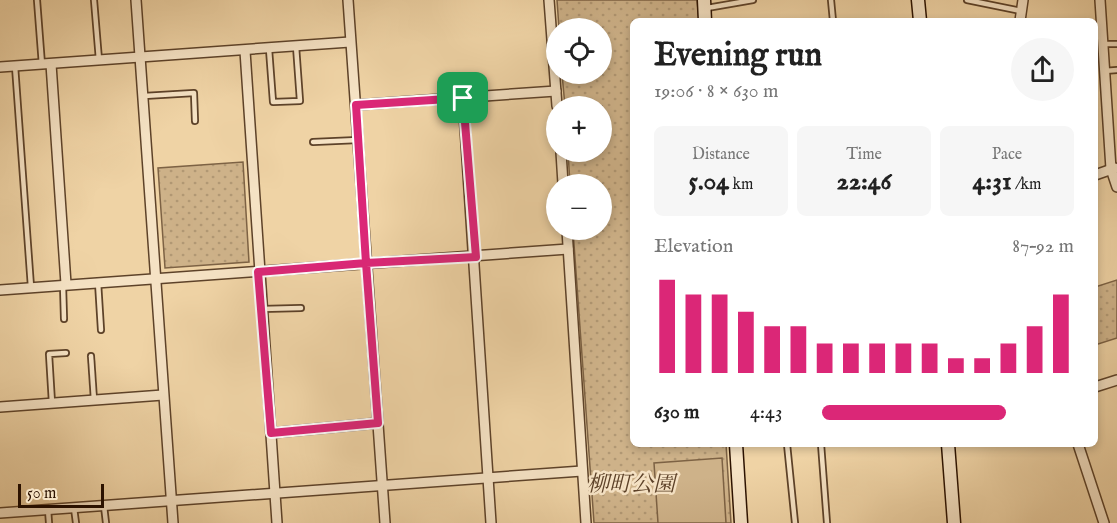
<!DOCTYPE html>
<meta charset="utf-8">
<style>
:root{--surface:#fff;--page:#f6f6f6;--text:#222;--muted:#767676;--accent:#db2777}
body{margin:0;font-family:"IM FELL English","Noto Serif JP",serif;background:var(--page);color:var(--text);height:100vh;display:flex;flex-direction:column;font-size:22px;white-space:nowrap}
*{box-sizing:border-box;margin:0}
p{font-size:20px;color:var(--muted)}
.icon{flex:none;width:33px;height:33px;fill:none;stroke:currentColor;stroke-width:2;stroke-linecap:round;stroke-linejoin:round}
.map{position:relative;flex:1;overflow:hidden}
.sheet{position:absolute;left:630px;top:18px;width:468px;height:429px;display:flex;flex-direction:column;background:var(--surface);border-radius:9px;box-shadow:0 3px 9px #0003}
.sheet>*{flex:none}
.controls{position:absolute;left:546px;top:18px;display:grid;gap:12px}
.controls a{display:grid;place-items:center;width:66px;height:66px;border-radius:50%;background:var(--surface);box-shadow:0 3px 9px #0003;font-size:30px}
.scale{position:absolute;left:18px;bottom:15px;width:86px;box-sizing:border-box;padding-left:6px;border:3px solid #2c1200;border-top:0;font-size:16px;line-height:21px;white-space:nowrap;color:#2c1200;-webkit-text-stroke:4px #f5e2c4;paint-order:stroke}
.pin{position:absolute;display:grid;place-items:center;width:51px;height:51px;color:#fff;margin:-26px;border-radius:12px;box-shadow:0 3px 9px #0006}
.round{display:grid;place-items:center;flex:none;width:63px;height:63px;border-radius:32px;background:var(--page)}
.head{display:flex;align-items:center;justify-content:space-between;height:102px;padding:0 24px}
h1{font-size:33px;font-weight:700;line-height:45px}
.figures{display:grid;grid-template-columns:repeat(3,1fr);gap:9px;height:102px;padding:6px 24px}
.figures div{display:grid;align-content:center;border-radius:9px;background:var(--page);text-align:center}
.figures b{font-size:26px;font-weight:700}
.figures small{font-size:16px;font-weight:400}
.figures p{font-size:16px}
.chart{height:168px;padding:12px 24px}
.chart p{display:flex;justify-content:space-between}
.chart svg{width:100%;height:108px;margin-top:6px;stroke:var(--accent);stroke-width:6}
ul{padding:0 24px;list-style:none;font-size:20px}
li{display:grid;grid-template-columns:96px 72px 1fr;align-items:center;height:45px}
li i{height:15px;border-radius:8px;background:var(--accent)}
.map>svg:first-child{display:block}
.grass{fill:url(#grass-dots);stroke:#7d6244;stroke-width:1.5}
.garden{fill:#ceb289;stroke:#7d6244;stroke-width:1.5}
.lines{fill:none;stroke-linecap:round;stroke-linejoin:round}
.lane-casing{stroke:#5d4229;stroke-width:8}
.street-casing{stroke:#5d4229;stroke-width:12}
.secondary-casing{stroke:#2c1200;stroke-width:15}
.lane{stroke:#f5e2c4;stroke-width:4.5}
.street{stroke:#f5e2c4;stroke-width:9}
.secondary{stroke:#f5e2c4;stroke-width:12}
.route-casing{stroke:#fff;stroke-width:12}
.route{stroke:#db2777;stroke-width:8}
.labels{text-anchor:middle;stroke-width:5;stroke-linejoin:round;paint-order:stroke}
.park-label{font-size:22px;font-style:italic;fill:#5d4229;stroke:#f5e2c4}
</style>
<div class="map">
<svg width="1117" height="523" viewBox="0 0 1117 523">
<defs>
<pattern id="grass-dots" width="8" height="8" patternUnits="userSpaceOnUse" patternTransform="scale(1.5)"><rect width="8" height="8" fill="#ceb289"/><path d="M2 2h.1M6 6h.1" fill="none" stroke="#b19874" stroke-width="1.8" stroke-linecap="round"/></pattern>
</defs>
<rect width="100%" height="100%" fill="#efd3a5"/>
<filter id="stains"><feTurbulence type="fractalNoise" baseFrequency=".00333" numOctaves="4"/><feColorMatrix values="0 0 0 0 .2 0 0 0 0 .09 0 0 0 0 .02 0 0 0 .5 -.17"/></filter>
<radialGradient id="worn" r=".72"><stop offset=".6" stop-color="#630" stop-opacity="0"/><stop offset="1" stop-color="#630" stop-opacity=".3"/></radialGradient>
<g class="grass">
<path d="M 557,0 L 697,0 L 699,21 L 633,21 L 633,444 L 726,444 L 731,523 L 594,523 L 573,230 L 602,230 L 602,184 L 570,184 L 568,152 L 602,152 L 602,106 L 565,106 L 562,74 L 602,74 L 602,28 L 559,28 Z"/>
<path d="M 243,162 L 249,262 L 165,268 L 158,168 Z"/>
<path d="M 1117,280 L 1117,338 L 1095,345 L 1095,287 Z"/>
</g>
<path class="garden" d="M 722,458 L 726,523 L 658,523 L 654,463 Z"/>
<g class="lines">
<g class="lane-casing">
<g id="lane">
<path d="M 37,0 L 42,65"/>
<path d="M 94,0 L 99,60"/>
<path d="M 831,0 L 833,21"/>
<path d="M 967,0 L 1021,11"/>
<path d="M 707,8 L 753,0"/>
<path d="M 1103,44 L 1117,44"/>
<path d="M 269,49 L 273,102 L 300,101 L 296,46"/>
<path d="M 15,66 L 31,287"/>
<path d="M 1104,71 L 1117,70"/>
<path d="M 144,96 L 194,93 L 195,121"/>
<path d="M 313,142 L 358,140"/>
<path d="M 98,282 L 101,330"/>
<path d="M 63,285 L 64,319"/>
<path d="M 262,309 L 301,308"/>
<path d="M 91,356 L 94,400"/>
<path d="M 52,403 L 49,354 L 66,353"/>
<path d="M 787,444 L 795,523"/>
<path d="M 821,444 L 827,523"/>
<path d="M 104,506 L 106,523"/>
<path d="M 74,508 L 76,523"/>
<path d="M 48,509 L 49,523"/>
</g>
</g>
<g class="street-casing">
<g id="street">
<path d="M 136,0 L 173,523"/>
<path d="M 348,0 L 385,523"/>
<path d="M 549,0 L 557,106"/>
<path d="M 1100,0 L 1111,169 L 1117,187"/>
<path d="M 1020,21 L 1023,0"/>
<path d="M 245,51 L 277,523"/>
<path d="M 51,64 L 66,284"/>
<path d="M 0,67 L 350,42"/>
<path d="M 463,98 L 491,523"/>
<path d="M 356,105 L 556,91"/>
<path d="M 561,152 L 563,184"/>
<path d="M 1095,175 L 1115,168"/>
<path d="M 567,230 L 586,523"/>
<path d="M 0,290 L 568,249"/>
<path d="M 1095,387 L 1117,380"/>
<path d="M 0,407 L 163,395"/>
<path d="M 271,433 L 378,423"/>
<path d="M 1078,444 L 1104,523"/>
<path d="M 0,513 L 582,471"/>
</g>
</g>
<g class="secondary-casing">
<g id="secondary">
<path d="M 704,0 L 705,21"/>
<path d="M 918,0 L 920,21"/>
<path d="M 736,444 L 741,523"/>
<path d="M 948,444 L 954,523"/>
</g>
</g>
<use href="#lane" class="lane"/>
<use href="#street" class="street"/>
<use href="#secondary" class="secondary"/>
</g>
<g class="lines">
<g class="route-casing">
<path id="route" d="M 463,98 L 356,105 L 366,263 L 258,272 L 271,433 L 378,423 L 366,263 L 476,257 L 463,98"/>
</g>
<use href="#route" class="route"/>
</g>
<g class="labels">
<g class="park-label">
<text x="631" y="491">柳町公園</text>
</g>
</g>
<rect width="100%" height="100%" filter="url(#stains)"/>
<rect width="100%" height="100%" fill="url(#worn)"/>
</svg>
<div class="controls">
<a><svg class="icon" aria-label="locate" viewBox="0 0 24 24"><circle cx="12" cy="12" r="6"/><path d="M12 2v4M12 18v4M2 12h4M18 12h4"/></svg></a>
<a>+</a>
<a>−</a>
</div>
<div class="scale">50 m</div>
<div class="pin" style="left:463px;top:98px;background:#1e9e55"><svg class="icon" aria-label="arrive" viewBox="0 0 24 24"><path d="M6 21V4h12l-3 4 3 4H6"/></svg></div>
<section class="sheet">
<div class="head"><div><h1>Evening run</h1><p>19:06 · 8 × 630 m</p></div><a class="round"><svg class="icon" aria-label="share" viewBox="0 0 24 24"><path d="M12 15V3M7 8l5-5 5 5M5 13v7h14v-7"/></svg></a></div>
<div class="figures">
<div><p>Distance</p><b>5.04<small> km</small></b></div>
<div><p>Time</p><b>22:46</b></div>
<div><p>Pace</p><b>4:31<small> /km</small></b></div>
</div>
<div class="chart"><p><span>Elevation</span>87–92 m</p>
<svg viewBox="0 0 160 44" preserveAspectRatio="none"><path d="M5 44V6M15 44V12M25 44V12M35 44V19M45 44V25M55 44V25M65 44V32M75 44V32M85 44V32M95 44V32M105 44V32M115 44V38M125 44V38M135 44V32M145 44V25M155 44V12"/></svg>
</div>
<ul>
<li><b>630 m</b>4:43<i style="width:73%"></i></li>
</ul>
</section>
</div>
